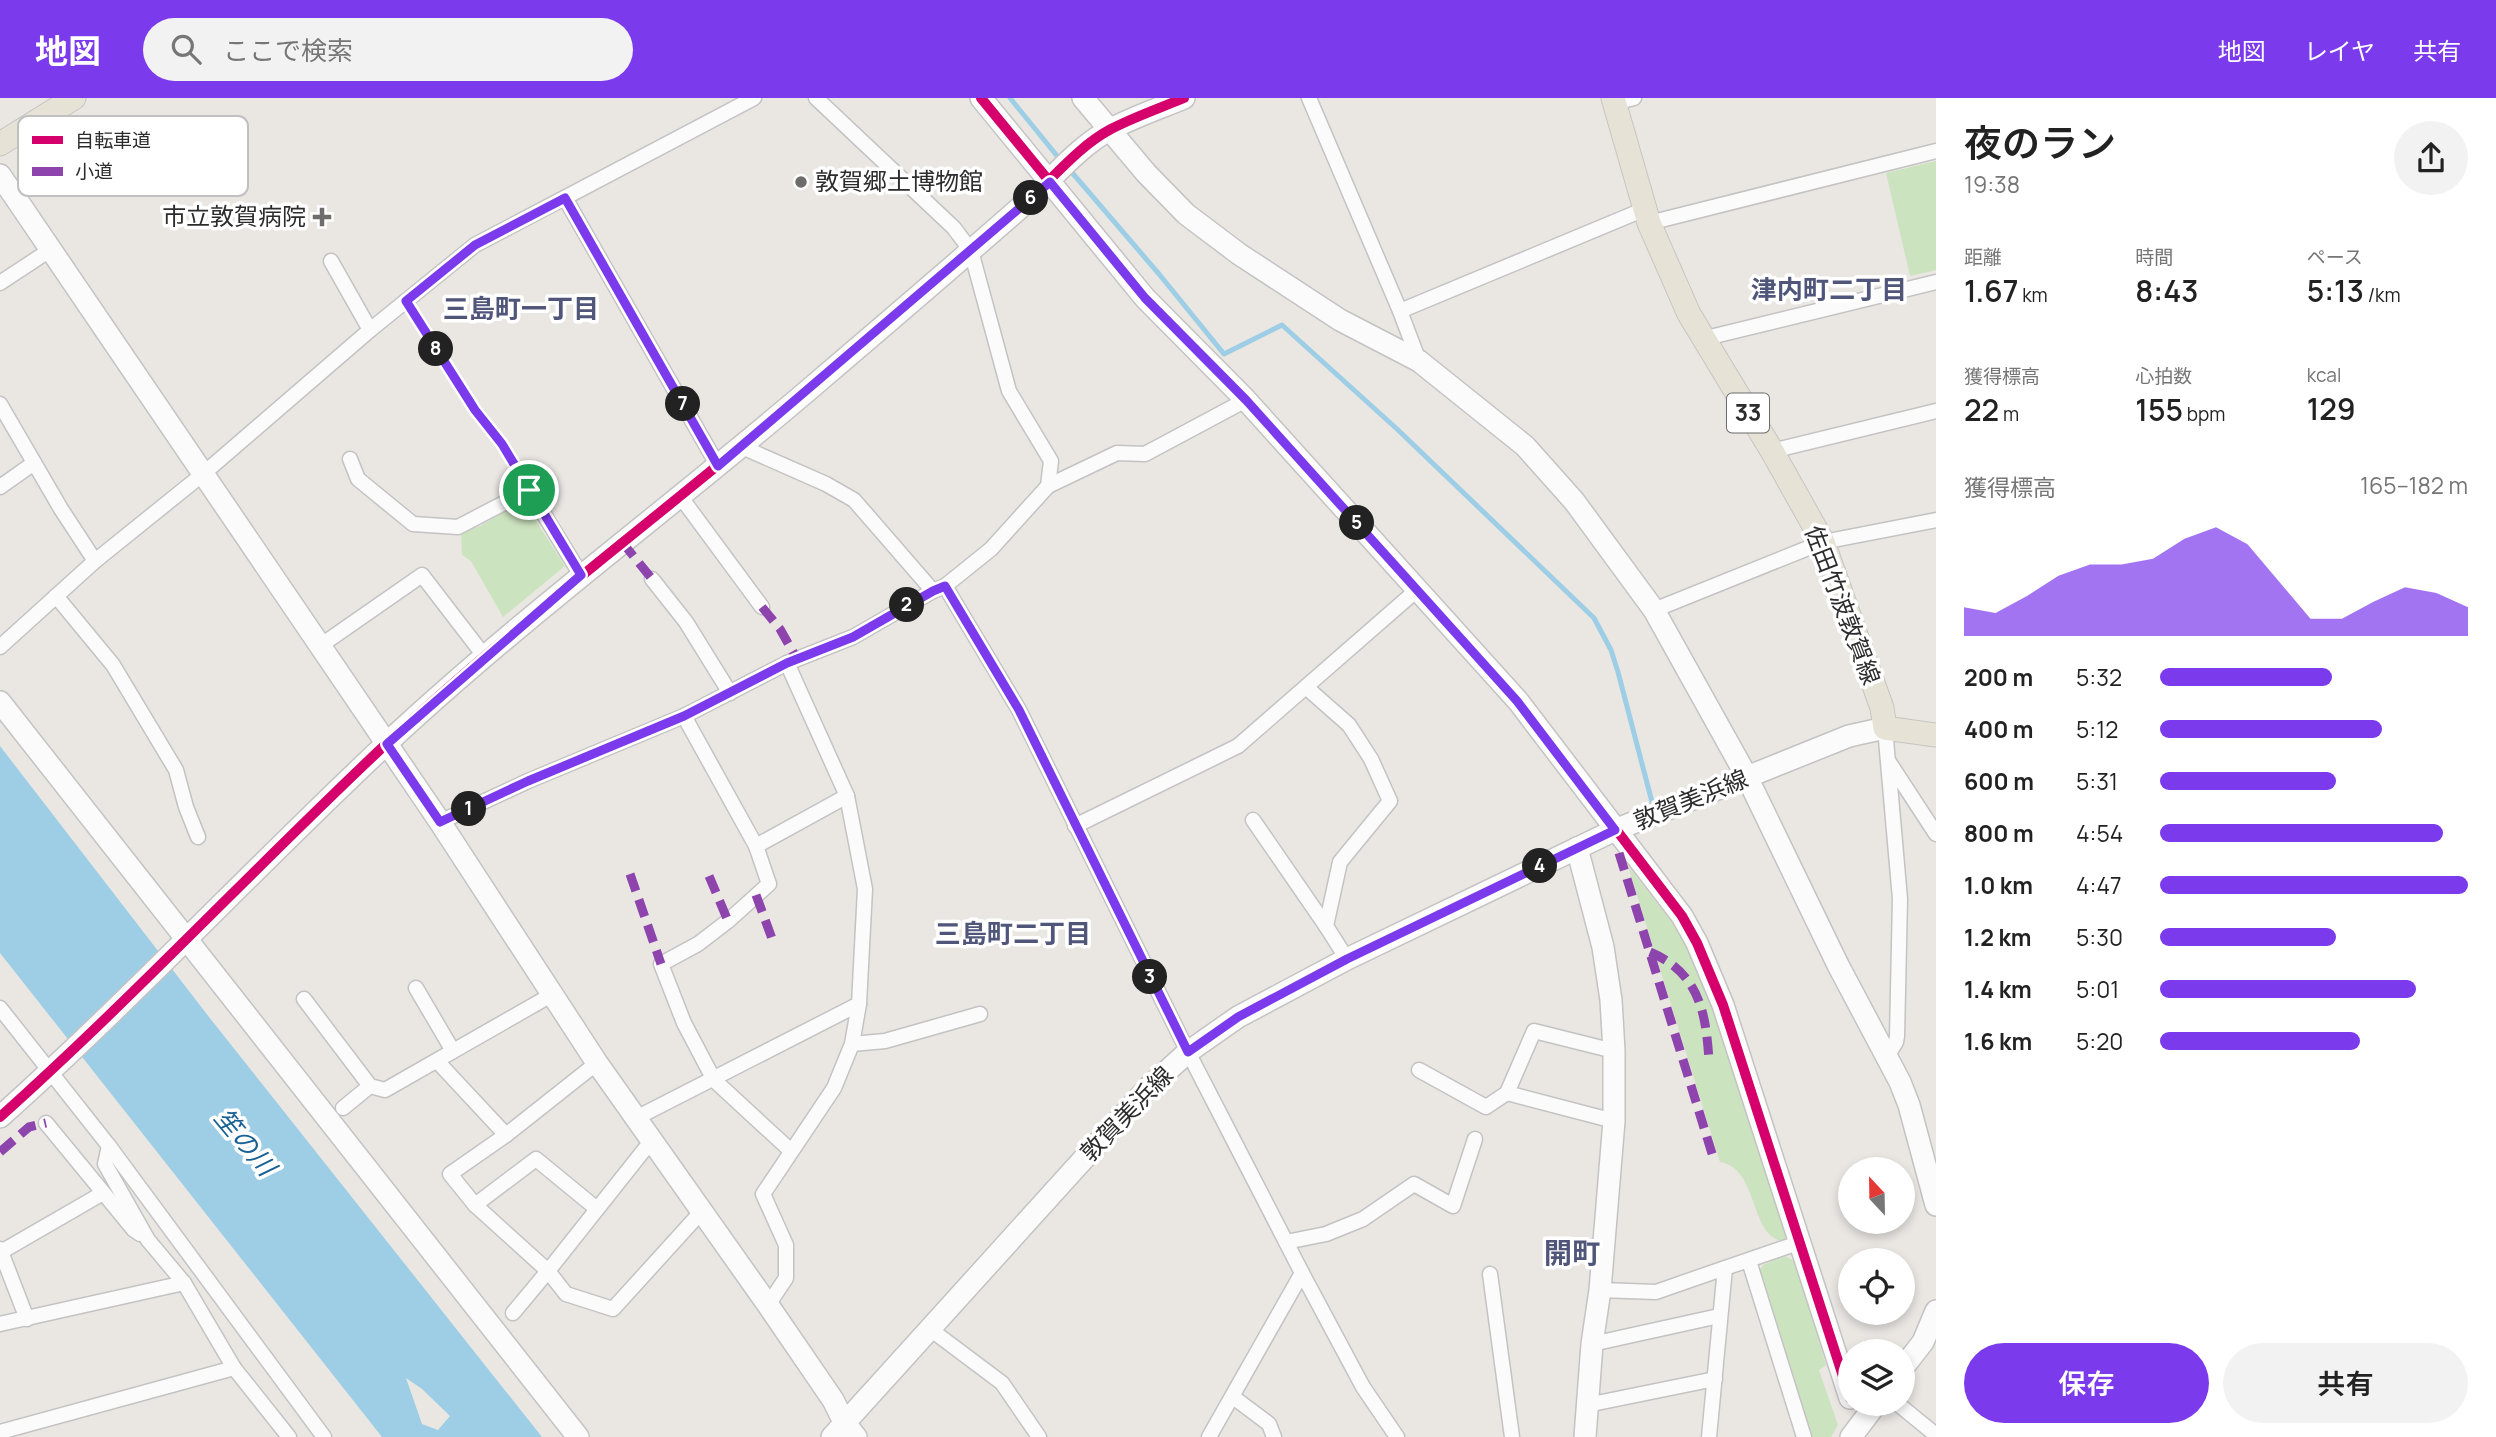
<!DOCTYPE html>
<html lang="ja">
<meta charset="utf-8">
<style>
:root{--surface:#fff;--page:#f2f2f2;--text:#222;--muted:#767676;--accent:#7c3aed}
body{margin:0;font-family:Manrope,"Noto Sans JP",sans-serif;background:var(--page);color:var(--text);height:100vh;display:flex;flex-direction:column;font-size:26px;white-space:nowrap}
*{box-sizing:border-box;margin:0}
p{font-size:23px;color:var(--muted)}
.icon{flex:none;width:38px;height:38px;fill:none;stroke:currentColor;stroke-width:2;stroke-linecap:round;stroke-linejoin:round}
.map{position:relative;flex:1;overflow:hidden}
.drawer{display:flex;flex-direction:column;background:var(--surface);width:560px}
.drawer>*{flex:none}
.needle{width:46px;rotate:338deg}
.tools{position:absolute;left:1838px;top:1059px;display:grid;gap:14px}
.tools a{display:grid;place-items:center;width:77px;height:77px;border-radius:50%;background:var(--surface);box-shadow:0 4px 10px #0003;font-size:35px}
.pin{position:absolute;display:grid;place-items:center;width:60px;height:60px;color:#fff;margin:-30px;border:4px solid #fff;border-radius:50%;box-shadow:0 2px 7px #0007}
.km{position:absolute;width:35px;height:35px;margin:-18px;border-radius:50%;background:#222;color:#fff;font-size:19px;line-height:35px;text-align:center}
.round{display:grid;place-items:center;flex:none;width:74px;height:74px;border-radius:37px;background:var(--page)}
.summary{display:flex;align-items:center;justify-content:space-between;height:119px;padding:0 28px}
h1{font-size:38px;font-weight:600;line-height:52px}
.metrics{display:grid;grid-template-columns:repeat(3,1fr);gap:10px;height:119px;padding:7px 28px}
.metrics div{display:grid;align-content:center}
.metrics b{font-size:30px;font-weight:600}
.metrics small{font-size:19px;font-weight:400}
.metrics p{font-size:19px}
.chart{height:196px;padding:14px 28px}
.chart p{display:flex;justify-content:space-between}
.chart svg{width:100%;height:126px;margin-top:7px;fill:var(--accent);opacity:.7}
.cta{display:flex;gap:14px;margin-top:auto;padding:14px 28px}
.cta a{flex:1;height:80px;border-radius:42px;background:var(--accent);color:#fff;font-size:28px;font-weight:600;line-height:80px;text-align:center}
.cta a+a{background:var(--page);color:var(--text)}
ul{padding:0 28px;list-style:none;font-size:23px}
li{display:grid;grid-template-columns:112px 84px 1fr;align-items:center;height:52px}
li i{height:18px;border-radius:9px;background:var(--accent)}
header{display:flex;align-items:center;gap:42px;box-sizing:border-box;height:98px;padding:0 35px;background:var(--accent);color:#fff}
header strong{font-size:33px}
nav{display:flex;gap:38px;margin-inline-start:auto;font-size:24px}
.search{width:490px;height:63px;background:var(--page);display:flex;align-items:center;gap:18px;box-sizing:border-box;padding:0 24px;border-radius:38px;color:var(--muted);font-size:26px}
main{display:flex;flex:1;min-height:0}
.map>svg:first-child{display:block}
.green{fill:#cce3bf}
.water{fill:#9dcee5;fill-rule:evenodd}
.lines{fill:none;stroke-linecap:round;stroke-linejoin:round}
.stream{stroke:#9dcee5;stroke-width:5}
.lane-casing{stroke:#c4c3c3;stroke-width:10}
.street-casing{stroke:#c4c3c3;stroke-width:17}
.secondary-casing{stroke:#c4c3c3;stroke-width:24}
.primary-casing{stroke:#c6c4c2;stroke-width:25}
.lane{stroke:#fcfbfb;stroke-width:7}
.street{stroke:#fcfbfb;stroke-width:14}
.secondary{stroke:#fcfbfb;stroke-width:21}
.primary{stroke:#e6e3d6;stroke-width:23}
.quiet{stroke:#8e44ad;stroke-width:9;stroke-dasharray:18 9;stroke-linecap:butt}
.cycleway-casing{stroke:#fff;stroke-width:15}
.cycleway{stroke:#d6006c;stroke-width:10}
.route-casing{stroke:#fff;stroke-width:14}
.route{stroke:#7c3aed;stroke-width:9}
.poi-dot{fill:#6e6d6c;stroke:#fff;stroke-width:2.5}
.labels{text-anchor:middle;stroke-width:7;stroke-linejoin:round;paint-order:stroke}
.shield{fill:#fff;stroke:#6b6b6b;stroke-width:2}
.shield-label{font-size:23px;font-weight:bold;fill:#2c2c2c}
.poi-label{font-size:24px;fill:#2c2c2c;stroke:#fff;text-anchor:start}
.street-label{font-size:24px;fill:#2c2c2c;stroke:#fff}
.neighbourhood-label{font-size:26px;font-weight:bold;fill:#50557a;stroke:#fff}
.water-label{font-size:26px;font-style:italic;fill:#196294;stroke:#fff}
.quarter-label{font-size:28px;font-weight:bold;fill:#50557a;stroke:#fff}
.key{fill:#fff;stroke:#c0c0c0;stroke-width:2}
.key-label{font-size:19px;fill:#2c2c2c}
</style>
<header>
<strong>地図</strong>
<div class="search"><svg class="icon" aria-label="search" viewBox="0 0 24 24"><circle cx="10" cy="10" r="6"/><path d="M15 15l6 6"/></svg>ここで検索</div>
<nav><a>地図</a><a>レイヤ</a><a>共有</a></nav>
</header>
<main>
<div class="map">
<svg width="1936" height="1339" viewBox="0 0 1936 1339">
<rect width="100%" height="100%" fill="#eae7e3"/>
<g class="green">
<path d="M 1936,63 L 1936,172 L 1910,178 L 1886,75 Z"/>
<path d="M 523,403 L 565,468 L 503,519 L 471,463 L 462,457 L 461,435 L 480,428 Z"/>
<path d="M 1628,768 L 1680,835 L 1695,863 L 1712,905 L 1791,1141 L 1783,1144 C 1778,1142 1773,1140 1769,1136 C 1751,1116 1752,1069 1720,1064 Z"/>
<path d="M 1785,1158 L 1796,1164 L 1826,1267 L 1819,1272 L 1838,1327 L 1831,1339 L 1810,1339 L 1757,1176 L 1763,1167 Z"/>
</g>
<path class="water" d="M 0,648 L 209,919 L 542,1339 L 382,1339 L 0,855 ZM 406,1280 L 422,1291 L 450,1318 L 438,1332 L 422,1326 Z"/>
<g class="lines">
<g class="stream">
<path d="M 1010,0 L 1062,64"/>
<path d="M 1069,71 L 1159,176 L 1224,256 L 1282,227 L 1397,331 L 1594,520 L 1611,552 L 1618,574 L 1652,704"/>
</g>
<g class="lane-casing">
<path id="lane" d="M 406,203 L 475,312 L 502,346 L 529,392"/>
</g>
<g class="street-casing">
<g id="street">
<path d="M 1309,0 L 1400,213 L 1419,263"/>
<path d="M 1614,5 L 1634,0"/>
<path d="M 565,100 L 718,368"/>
<path d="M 1649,125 L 1936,53"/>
<path d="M 331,163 L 370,232"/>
<path d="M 0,185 L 50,152"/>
<path d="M 1400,213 L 1645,111"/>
<path d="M 1702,241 L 1936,184"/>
<path d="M 0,306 L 61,411 L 95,463"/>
<path d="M 742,349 L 826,386 L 854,402 L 933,493"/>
<path d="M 1772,353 L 1936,313"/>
<path d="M 350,361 L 358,381 L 413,426 L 458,429 L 529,392 L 581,477"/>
<path d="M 1048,388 L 1117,355 L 1145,356 L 1246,302"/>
<path d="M 0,389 L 34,365"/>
<path d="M 680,398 L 762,509"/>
<path d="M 652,481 L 686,524 L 730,595"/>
<path d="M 945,488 L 1019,612 L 1188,954 L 1302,1175 L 1363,1289 L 1397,1339"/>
<path d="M 56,498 L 113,567 L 176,672 L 186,709 L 198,739"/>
<path d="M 1654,512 L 1823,444 L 1936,422"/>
<path d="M 320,548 L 422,477 L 485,559"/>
<path d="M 0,549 L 95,463 L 203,376 L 370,232 L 475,147 L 754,0"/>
<path d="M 1307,590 L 1349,627 L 1371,661 L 1390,703 L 1340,764 L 1326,828 L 1347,861"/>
<path d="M 684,618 L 756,748 L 847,698"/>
<path d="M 1885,630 L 1900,801 L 1897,938 L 1896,944 L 1887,959"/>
<path d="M 1889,664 L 1936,736"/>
<path d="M 1253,722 L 1326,828"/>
<path d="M 440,724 L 528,683 L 684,618 L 787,565 L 853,539 L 933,493 L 945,488 L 991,451 L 1048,388 L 1051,363 L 1009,293 L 971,153 L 954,130 L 816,0"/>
<path d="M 1075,728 L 1238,648 L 1418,491"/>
<path d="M 756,748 L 769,786 L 728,823 L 698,846 L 661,866 L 684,925 L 714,982 L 791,1053"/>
<path d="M 416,890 L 453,953"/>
<path d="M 304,901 L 370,988 L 385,992 L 553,896"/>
<path d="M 0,910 L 109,1048 L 324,1339"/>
<path d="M 852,946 L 885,943 L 980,916"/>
<path d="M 1614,953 L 1534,933 L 1507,995 L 1614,1023"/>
<path d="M 437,963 L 506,1037"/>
<path d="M 597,965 L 506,1037 L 450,1076 L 475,1107 L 548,1173 L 652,1042"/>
<path d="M 1419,972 L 1486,1009 L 1507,995"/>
<path d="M 343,1010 L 370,988"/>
<path d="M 636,1020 L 859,906 L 865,791 L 847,698 L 787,565"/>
<path d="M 46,1025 L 134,1132 L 140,1136"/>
<path d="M 109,1048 L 105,1066 L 148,1142 L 184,1185 L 234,1270 L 289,1339"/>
<path d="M 475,1107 L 536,1061 L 597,1111"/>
<path d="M 1286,1144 L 1326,1136 L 1363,1121 L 1414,1086 L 1453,1108 L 1475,1041"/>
<path d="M 0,1151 L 27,1221"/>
<path d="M 1,1154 L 103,1095"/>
<path d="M 1749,1163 L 1804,1339"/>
<path d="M 1725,1170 L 1801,1144"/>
<path d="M 1490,1176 L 1512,1339"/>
<path d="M 1600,1192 L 1656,1194 L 1725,1170 L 1709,1339"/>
<path d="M 768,1207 L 786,1180 L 786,1147 L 763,1096 L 834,990 L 852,946 L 859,906"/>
<path d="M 513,1215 L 548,1173 L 566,1196 L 613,1211 L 702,1113"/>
<path d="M 0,1226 L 184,1185"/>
<path d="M 930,1231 L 1002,1285 L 1039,1339"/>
<path d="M 1592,1246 L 1719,1218"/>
<path d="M 1233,1299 L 1269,1326 L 1274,1339"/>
<path d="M 1898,1306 L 1936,1337"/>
<path d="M 1587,1307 L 1715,1281"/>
<path d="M 0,1334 L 234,1270"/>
<path d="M 1209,1339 L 1302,1175"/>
</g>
</g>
<g class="secondary-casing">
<g id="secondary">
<path d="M 981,0 L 1145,200 L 1246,302 L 1518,603 L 1682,818 L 1697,845 L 1723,907 L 1850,1300"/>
<path d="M 1083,0 L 1146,75 L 1186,116 L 1239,156 L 1340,222 L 1419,263 L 1525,348 L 1574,403 L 1654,512 L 1747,679 L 1838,867 L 1900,984 L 1909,1007 L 1936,1107"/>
<path d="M 0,77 L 440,724 L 597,965 L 768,1207 L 833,1302 L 844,1324 L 856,1339"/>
<path d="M 0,604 L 578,1339"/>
<path d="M 1577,750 L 1603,849 L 1611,902 L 1614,953 L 1614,1023 L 1600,1192 L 1592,1246 L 1585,1339"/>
<path d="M 0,1019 C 133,900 255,769 385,647 C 523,518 676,406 819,283 C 887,225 955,167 1022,108 C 1051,83 1077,49 1111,31 C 1134,19 1160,10 1184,0"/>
<path d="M 1902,1271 L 1923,1244 L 1936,1213"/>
<path d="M 832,1339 L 1147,991 L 1188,954 L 1238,919 L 1347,861 L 1615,732 L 1849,638 L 1885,630"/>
<path d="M 1851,1339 L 1876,1306"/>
</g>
</g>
<g class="primary-casing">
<g id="primary">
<path d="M 1613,0 L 1649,125 L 1689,216 L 1772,353 L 1823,444 L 1882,610 L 1885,630 L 1936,637"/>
<path d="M 0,46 L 74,0"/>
</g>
</g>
<use href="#lane" class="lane"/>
<use href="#street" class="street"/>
<use href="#secondary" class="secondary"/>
<use href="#primary" class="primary"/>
<g class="quiet">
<path d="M 622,444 L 652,481"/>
<path d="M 762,509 L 780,531 L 797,561"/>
<path d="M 1619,755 L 1714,1062"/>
<path d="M 630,776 L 661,866"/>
<path d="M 709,778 L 728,823"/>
<path d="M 756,797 L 774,846"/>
<path d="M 1650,854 C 1699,875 1706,914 1709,963"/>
<path d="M 0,1054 L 29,1029 L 46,1025"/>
</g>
<g class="cycleway-casing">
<g id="cycleway">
<path d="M 981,0 L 1145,200 L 1246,302 L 1518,603 L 1682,818 L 1697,845 L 1723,907 L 1850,1300"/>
<path d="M 0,1019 C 133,900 255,769 385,647 C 523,518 676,406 819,283 C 887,225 955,167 1022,108 C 1051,83 1077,49 1111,31 C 1134,19 1160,10 1184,0"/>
</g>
</g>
<use href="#cycleway" class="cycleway"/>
</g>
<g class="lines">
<g class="route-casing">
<path id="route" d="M 1050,84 L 1145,200 L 1246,302 L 1517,603 L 1615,732 L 1347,861 L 1238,919 L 1188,954 L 1019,612 L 945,488 L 933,493 L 853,539 L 787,565 L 684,618 L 528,683 L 440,724 L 387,646 L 581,477 L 502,346 L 475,312 L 406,203 L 475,147 L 565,100 L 718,368 Z"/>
</g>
<use href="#route" class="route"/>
</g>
<g class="poi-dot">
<circle cx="801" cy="84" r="7"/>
<path d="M318.5 108.5h7v7h7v7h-7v7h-7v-7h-7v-7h7z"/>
</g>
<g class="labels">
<rect class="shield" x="1727" y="295.5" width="42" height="39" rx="5"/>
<g class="shield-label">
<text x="1748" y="323">33</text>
</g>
<g class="poi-label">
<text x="815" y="92">敦賀郷土博物館</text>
<text x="306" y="127" text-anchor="end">市立敦賀病院</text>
</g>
<g class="street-label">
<text transform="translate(1842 507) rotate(69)" y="8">佐田竹波敦賀線</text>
<text transform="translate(1691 702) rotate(-22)" y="8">敦賀美浜線</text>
<text transform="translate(1127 1016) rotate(-46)" y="8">敦賀美浜線</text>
</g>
<g class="neighbourhood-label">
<text x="1829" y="201">津内町二丁目</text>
<text x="521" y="220">三島町一丁目</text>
<text x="1013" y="845">三島町二丁目</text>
</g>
<g class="water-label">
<text transform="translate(245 1044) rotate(50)" y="9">笙の川</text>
</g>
<g class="quarter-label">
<text x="1572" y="1165">開町</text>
</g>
</g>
<rect x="18" y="18" width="230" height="80" rx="10" class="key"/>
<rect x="32" y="38" width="31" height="8" fill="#d6006c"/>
<rect x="32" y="69" width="31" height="9" fill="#8e44ad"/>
<g class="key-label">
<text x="75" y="49">自転車道</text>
<text x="75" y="80">小道</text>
</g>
</svg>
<div class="tools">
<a><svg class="needle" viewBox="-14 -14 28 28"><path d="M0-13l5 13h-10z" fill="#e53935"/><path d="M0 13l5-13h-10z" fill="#767676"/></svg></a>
<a><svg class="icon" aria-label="locate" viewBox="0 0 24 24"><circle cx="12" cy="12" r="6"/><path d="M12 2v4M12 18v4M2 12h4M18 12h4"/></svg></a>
<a><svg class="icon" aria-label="layers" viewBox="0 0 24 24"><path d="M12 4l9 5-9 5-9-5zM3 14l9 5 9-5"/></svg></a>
</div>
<div class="pin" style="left:529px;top:392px;background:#1e9e55"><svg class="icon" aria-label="arrive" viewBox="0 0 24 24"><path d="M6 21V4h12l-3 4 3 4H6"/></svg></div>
<b class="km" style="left:469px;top:711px">1</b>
<b class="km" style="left:907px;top:507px">2</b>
<b class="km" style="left:1150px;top:879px">3</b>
<b class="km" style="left:1540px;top:768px">4</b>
<b class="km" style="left:1357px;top:425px">5</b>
<b class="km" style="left:1031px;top:100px">6</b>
<b class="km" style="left:683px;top:306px">7</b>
<b class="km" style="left:436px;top:251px">8</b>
</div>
<section class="drawer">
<div class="summary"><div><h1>夜のラン</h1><p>19:38</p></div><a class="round"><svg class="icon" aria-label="share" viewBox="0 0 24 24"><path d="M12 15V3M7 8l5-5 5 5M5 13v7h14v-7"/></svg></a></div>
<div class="metrics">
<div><p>距離</p><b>1.67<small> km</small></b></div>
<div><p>時間</p><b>8:43</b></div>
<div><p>ペース</p><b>5:13<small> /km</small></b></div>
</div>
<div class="metrics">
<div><p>獲得標高</p><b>22<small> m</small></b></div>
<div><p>心拍数</p><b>155<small> bpm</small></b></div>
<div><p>kcal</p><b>129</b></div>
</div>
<div class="chart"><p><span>獲得標高</span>165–182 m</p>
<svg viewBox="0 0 160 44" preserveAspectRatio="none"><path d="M0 44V34L10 36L20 30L30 23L40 19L50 19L60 17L70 10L80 6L90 12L100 25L110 38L120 38L130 32L140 27L150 29L160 34V44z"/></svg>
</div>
<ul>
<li><b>200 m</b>5:32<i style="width:56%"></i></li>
<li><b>400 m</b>5:12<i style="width:72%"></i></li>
<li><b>600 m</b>5:31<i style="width:57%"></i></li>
<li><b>800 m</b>4:54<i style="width:92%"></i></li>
<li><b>1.0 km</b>4:47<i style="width:100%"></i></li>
<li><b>1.2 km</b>5:30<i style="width:57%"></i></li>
<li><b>1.4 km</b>5:01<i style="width:83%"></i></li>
<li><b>1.6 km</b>5:20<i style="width:65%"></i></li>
</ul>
<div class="cta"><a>保存</a><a>共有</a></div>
</section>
</main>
